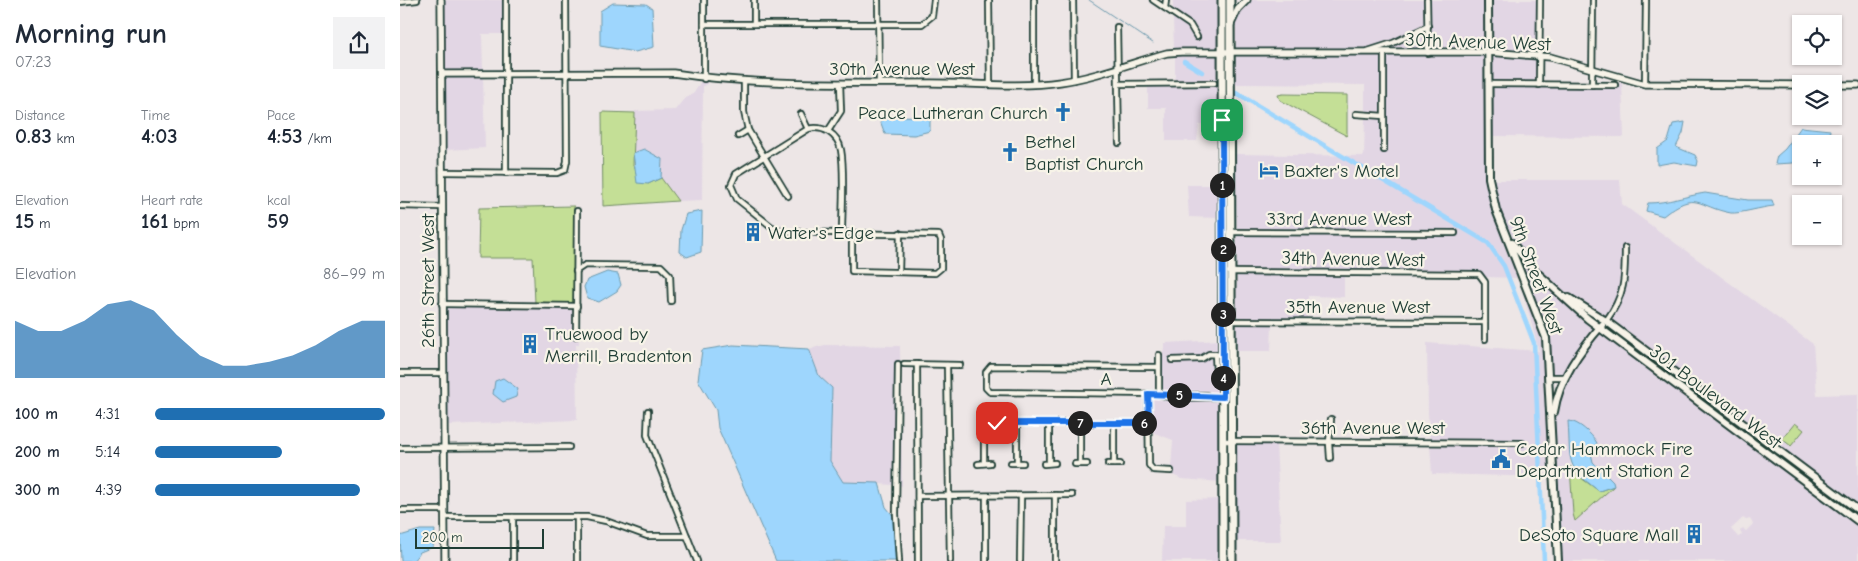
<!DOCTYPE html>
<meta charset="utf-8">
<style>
:root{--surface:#fff;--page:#f2f2f3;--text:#1f2937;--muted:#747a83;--accent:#1f6fb2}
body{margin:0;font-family:"Comic Neue",sans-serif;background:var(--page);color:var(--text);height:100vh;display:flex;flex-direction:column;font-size:19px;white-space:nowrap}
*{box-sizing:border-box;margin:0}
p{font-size:16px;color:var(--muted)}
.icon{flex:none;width:28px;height:28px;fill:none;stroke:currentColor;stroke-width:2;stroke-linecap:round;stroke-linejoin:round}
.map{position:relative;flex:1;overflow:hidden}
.side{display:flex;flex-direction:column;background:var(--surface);width:400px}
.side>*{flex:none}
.controls{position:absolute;left:1392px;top:15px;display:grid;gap:10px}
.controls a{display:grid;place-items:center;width:50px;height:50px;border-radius:0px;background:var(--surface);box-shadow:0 1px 4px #0004;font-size:25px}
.scale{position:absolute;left:15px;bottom:12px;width:129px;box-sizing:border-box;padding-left:5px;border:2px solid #1f3d34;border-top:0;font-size:14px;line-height:18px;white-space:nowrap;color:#1f3d34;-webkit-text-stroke:4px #f7f3e8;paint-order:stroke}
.pin{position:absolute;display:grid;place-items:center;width:42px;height:42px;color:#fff;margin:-21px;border-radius:10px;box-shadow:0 2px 8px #0006}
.km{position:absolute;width:25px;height:25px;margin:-12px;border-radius:50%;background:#222;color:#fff;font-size:14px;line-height:25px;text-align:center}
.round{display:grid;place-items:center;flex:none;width:52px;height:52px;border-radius:0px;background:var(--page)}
.headline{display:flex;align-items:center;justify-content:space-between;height:85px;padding:0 15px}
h1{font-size:28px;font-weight:800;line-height:38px}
.metrics{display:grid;grid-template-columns:repeat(3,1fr);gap:8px;height:85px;padding:5px 15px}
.metrics div{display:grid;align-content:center}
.metrics b{font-size:21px;font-weight:800}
.metrics small{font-size:14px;font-weight:400}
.metrics p{font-size:14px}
.chart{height:140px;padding:10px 15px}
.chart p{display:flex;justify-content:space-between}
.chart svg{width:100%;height:90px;margin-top:5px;fill:var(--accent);opacity:.7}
ul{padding:0 15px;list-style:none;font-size:16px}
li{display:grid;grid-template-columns:80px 60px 1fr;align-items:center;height:38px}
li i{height:12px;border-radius:6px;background:var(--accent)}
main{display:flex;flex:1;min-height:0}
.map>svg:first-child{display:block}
.built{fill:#e2d6e4;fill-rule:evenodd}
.green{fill:#c4df96;stroke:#728e65}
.water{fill:#9ed6fd;stroke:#6b99ad}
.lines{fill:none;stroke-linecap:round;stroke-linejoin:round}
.stream{stroke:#6b99ad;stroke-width:1}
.canal{stroke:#9ed6fd;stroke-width:4.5}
.minor-casing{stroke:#1f3d34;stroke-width:8}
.tertiary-casing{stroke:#1f3d34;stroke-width:9}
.secondary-casing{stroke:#1f3d34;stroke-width:10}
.primary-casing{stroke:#1f3d34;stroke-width:11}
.minor{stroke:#f7f3e8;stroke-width:4.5}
.tertiary{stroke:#f7f3e8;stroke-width:5.5}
.secondary{stroke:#f7f3e8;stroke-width:6}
.primary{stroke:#f7f3e8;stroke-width:7}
.route-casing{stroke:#fff;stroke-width:10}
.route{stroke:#1a73e8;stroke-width:6}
.labels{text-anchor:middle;stroke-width:4.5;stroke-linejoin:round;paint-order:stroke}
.street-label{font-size:19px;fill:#1f3d34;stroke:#f7f3e8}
.poi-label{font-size:19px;fill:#1f3d34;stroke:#f7f3e8;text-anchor:start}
</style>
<main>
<section class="side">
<div class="headline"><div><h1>Morning run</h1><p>07:23</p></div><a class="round"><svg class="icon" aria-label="share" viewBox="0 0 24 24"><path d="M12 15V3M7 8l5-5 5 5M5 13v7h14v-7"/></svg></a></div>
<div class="metrics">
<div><p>Distance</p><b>0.83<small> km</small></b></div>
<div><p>Time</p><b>4:03</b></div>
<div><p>Pace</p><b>4:53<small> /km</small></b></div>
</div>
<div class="metrics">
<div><p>Elevation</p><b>15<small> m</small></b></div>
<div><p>Heart rate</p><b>161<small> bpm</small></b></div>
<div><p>kcal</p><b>59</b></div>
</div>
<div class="chart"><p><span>Elevation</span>86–99 m</p>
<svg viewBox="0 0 160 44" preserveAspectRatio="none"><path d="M0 44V16L10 21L20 21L30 16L40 8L50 6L60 11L70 23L80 33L90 38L100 38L110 36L120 33L130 28L140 21L150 16L160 16V44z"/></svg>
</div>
<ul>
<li><b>100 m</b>4:31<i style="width:100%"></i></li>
<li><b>200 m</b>5:14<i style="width:55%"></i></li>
<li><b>300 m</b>4:39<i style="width:89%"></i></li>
</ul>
</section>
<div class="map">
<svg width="1458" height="561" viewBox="0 0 1458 561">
<rect width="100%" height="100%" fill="#ede6e6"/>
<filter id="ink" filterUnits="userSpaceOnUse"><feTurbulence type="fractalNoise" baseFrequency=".02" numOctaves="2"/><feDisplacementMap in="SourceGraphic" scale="10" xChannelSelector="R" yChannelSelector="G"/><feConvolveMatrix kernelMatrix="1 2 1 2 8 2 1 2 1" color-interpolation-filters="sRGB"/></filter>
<g filter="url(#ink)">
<g class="built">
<path d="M 44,0 L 103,0 L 103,34 L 82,34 L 83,71 L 44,71 Z"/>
<path d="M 773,0 L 820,0 L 820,48 L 774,50 L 773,17 L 789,27 L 796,40 L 800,37 L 791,23 L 773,11 Z"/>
<path d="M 852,0 L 1025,0 L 1025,24 L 992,41 L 959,51 L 836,48 L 836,18 L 844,6 Z"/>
<path d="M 1029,0 L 1085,0 L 1085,50 L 1030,50 Z"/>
<path d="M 1090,0 L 1138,0 L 1138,53 L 1090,50 Z"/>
<path d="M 1025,30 L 1026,50 L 978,50 L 1014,37 Z"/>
<path d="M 820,53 L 820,126 L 799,125 L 797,141 L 766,141 L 766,108 L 748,108 L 748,86 L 816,86 L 816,81 L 775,81 L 775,55 Z"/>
<path d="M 836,53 L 982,55 L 982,113 L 965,112 L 965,85 L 836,84 Z"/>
<path d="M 987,55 L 1085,55 L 1088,186 L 1144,338 L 1152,477 L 1032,474 L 1030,445 L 1124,445 L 1123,440 L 1030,440 L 1028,412 L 1027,343 L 1139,351 L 1119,278 L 1085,277 L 1079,272 L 837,270 L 837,235 L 1057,235 L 1057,230 L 837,230 L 836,154 L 964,156 L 965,117 L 982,118 L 982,152 L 986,152 Z"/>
<path d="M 1090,55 L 1138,58 L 1137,83 L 1090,82 Z"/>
<path d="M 44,76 L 83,76 L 85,148 L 44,150 Z"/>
<path d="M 301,81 L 307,81 L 307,84 L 303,86 L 302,200 L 278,201 L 261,178 L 262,159 L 244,149 L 233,153 L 235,111 L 275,110 L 283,100 L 294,93 Z"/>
<path d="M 1218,83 L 1222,83 L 1224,137 L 1090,136 L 1090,87 L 1217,87 Z"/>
<path d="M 1092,180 L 1220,180 L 1222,204 L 1413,344 L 1417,395 L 1458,394 L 1458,506 L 1209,320 L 1220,303 L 1226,287 L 1227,246 L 1222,246 L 1222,286 L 1216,301 L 1205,317 L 1159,290 L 1135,268 L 1119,249 L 1098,209 Z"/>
<path d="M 787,185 L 820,185 L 820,218 L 789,217 Z"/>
<path d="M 1115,252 L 1148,287 L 1196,328 L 1164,375 L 1151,374 L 1150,350 L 1145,325 Z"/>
<path d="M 837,275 L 944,276 L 944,297 L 908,296 L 908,319 L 837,318 Z"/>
<path d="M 45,306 L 174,308 L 173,338 L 178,338 L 178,326 L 179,344 L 176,344 L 177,420 L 48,425 Z"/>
<path d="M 837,323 L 872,323 L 871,351 L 837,351 Z"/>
<path d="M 1200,331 L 1458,524 L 1458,561 L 1160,561 L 1154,425 L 1157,407 L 1172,369 ZM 1168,421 L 1193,447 L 1191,453 L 1193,462 L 1213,482 L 1176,520 L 1173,514 ZM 1343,518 L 1346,520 L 1350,519 L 1353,524 L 1346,531 L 1343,528 L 1340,531 L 1342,535 L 1338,537 L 1331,529 Z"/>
<path d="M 821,340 L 821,352 L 808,351 L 801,357 L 770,358 L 770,362 L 802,362 L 812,357 L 814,374 L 821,376 L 821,395 L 761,392 L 762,357 L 765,343 Z"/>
<path d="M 425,345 L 500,346 L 502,486 L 499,485 L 500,362 L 495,362 L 495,485 L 443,482 L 430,461 L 432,388 L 419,376 L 409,349 Z"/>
<path d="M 758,396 L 771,400 L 821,400 L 821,482 L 782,479 L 770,474 L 773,473 L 771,468 L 773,440 L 752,432 L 751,397 Z"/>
<path d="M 837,444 L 876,444 L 881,541 L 837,541 Z"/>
<path d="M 821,499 L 821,561 L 762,561 L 763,526 L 786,526 L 786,500 Z"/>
</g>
<g class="green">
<path d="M 883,94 L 947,95 L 947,136 L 880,100 L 878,95 Z"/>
<path d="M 202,112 L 235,113 L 233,165 L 248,184 L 261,178 L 278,201 L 203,206 Z"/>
<path d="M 174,206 L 174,303 L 135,303 L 133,258 L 78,258 L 79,208 Z"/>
<path d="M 1395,423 L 1404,430 L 1391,446 L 1382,439 Z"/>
<path d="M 1170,466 L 1181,478 L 1199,491 L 1214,486 L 1175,521 L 1173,514 Z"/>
</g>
<g class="water">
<path d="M 213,3 L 246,4 L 252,8 L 254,47 L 235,52 L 200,46 L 200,11 Z"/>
<path d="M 499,116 L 530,117 L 530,131 L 514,135 L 485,134 L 479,118 Z"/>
<path d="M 1285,122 L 1283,133 L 1276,147 L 1295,155 L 1298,161 L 1297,166 L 1274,162 L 1257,165 L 1257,149 L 1268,141 L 1273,124 Z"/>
<path d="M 1401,127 L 1430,130 L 1428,144 L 1401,144 L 1401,155 L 1393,163 L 1375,164 L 1377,156 L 1385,149 Z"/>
<path d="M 244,149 L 262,159 L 261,178 L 248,184 L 237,183 L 233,153 Z"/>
<path d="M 1305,193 L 1348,200 L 1372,200 L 1374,206 C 1362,207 1339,214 1331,213 C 1297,207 1297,189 1263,216 L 1246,211 L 1248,203 C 1267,203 1286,196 1305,193 Z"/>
<path d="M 302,211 L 301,252 L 287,257 L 280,252 L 281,230 L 286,214 Z"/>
<path d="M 207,272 L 218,274 L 221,285 L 217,291 L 199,302 L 187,298 L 184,287 L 187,280 Z"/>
<path d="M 333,345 L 409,349 L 419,376 L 432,388 L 430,461 L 443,482 L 479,483 L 486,507 L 495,518 L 497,561 L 376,561 L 318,428 L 316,410 L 298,380 L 302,350 Z"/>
<path d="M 103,378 L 118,389 L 116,397 L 103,402 L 93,394 L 95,381 Z"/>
<path d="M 1168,421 C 1178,421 1192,434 1197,443 L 1191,453 L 1193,462 L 1213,482 L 1214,486 L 1199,491 C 1164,465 1171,463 1168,421 Z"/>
<path d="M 20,530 L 35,530 L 33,547 L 20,552 L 13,561 L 1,561 L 0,536 Z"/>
</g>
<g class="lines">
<path class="stream" d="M 689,0 L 753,43"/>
<g class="canal">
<path d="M 784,61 L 802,72"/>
<path d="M 835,92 L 1088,243 L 1104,266 L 1134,343 L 1144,561"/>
</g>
<g class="minor-casing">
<g id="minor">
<path d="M 106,0 L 106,173"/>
<path d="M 304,0 L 304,79"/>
<path d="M 354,0 L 354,24"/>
<path d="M 478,0 L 479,83"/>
<path d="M 589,0 L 590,83"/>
<path d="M 634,0 L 634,83"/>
<path d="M 673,0 L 674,80"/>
<path d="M 753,0 L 790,25 L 797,37"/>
<path d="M 1027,0 L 1028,53"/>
<path d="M 0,2 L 17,0"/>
<path d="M 765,8 L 766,0"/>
<path d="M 304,24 L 522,24 L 532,16 L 534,0"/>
<path d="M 717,27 L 719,143"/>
<path d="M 968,51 L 993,43 L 1028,26"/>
<path d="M 344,80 L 344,112 L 348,130 L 388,196"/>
<path d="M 718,84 L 814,83"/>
<path d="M 1088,84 L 1215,85"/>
<path d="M 1245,84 L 1246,0"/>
<path d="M 1139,85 L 1140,0"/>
<path d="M 1192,85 L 1193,0"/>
<path d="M 401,114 L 408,129"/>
<path d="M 956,114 L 984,116"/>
<path d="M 428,131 L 441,111 L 440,83"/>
<path d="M 338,136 L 348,130"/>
<path d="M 984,150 L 984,53"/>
<path d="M 42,172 L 157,173 L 165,170 L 167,161 L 166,0"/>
<path d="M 0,206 L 42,207"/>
<path d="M 829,232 L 1055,233"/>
<path d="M 442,233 C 442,210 445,171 441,150 C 438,134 423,125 408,129 L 336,174 L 331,185 L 337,199 L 372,227 L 386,232 L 539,235 L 541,240 L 541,268 L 535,273 L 452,271 L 452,233"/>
<path d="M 176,271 L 185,265 L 261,266 L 270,275 L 271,301"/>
<path d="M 499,272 L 500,233"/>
<path d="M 829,272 L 1079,274 L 1085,282 L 1085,339"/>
<path d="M 42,304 L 177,306"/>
<path d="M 831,321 L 1085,322"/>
<path d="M 1206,321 C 1225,295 1225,279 1225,248"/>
<path d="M 176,336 L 177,211"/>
<path d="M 815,354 L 816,373 L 823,374"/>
<path d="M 759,355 L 759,394 L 761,394"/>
<path d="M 772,360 L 801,359 L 809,354 L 823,355"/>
<path d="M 498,364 L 496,514 L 499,561"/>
<path d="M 504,364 L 560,365"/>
<path d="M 517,364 L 518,561"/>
<path d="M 547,365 L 550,561"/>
<path d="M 758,367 L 591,366 L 586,372 L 586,388 L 590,392 L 759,394 L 771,398 L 823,397"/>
<path d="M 0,373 L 43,373"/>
<path d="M 1149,377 L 1165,377"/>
<path d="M 748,394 L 749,465 L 753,470 L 771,471"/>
<path d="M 776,395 L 806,395"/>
<path d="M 248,411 L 247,435 L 297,561"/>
<path d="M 617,423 L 617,463"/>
<path d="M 680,423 L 680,464"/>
<path d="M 714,423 L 714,464"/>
<path d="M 823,441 L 1122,443"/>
<path d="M 0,448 L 169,447"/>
<path d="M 930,458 L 929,443 L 931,419"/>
<path d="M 584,463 L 584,430 L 589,423 L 749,423"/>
<path d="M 611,463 L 623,463"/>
<path d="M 649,463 L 649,423"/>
<path d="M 578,464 L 590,463"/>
<path d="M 644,464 L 655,463"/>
<path d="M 675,464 L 687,464"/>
<path d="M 708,464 L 720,464"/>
<path d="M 518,496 L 672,495"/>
<path d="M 0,510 L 44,510"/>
<path d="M 45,517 L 187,517 L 206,521 L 247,536 L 287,536"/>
<path d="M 113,517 L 113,561"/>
<path d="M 177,517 L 177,561"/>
<path d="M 586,561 L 586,496"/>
<path d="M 620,561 L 621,496"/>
<path d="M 655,561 L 655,495"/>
</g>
</g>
<g class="tertiary-casing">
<g id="tertiary">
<path d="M 41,0 L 45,561"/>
<path d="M 831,24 L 838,9 L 847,0"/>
<path d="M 42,74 L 273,73 C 357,86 445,83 531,83 C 572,83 619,88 660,82 C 696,77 731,63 767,53 L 781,52 L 1088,52 L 1150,57 L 1245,84 L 1401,85"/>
<path d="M 1434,85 L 1458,85"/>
</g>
</g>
<g class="secondary-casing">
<g id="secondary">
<path d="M 1088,0 L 1089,178 L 1096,210 L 1146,338 L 1158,561"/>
<path d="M 1112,243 L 1134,270 L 1188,319 L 1458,521"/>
<path d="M 1169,298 L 1206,321 L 1458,510"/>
<path d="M 1154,412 C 1159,379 1180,350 1202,325"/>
</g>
</g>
<g class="primary-casing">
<g id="primary">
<path d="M 822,0 L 823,561"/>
<path d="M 830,0 L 832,561"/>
</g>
</g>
<use href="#minor" class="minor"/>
<use href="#tertiary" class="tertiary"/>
<use href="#secondary" class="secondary"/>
<use href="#primary" class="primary"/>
</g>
</g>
<g class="lines" filter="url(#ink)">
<g class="route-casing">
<path id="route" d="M 597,423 L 749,423 L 748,394 L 823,397 L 822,120"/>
</g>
<use href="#route" class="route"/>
</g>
<defs>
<g id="church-bare" transform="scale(1.5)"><path d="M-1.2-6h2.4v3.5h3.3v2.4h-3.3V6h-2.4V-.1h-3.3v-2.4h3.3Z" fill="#1f6fb2" stroke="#f7f3e8" stroke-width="2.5" paint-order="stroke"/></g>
<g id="hotel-bare" transform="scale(1.5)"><path d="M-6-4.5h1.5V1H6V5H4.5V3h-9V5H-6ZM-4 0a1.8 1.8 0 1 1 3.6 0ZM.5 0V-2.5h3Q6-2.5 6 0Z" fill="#1f6fb2" stroke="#f7f3e8" stroke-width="2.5" paint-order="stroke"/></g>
<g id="building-bare" transform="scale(1.5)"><path d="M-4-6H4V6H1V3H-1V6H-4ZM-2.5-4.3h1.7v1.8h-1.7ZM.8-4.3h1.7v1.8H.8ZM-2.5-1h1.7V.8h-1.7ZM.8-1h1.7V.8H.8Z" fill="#1f6fb2" stroke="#f7f3e8" stroke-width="2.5" paint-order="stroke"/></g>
<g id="civic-bare" transform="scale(1.5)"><path d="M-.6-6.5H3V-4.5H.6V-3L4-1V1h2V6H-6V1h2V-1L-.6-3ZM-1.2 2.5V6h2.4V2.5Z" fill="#1f6fb2" stroke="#f7f3e8" stroke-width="2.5" paint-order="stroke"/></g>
</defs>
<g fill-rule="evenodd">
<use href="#church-bare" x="663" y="112"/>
<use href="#church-bare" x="610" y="152"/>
<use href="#hotel-bare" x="869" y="170"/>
<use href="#building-bare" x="353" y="232"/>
<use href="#building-bare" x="130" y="344"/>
<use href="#civic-bare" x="1101" y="459"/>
<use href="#building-bare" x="1294" y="534"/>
</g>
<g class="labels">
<g class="street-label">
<text transform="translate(1078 41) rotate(2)" y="7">30th Avenue West</text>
<text x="502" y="75">30th Avenue West</text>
<text x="939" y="225">33rd Avenue West</text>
<text transform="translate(953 258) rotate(1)" y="7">34th Avenue West</text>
<text transform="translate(1137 275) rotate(70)" y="7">9th Street West</text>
<text transform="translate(27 281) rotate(-90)" y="7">26th Street West</text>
<text x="958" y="313">35th Avenue West</text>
<text x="706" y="385">A</text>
<text transform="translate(1316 396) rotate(37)" y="7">301 Boulevard West</text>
<text x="973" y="434">36th Avenue West</text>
</g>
<g class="poi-label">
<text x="648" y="119" text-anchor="end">Peace Lutheran Church</text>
<text x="625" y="148">Bethel<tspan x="625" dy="22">Baptist Church</tspan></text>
<text x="884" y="177">Baxter's Motel</text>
<text x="368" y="239">Water's Edge</text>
<text x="145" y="340">Truewood by<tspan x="145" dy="22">Merrill, Bradenton</tspan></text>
<text x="1116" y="455">Cedar Hammock Fire<tspan x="1116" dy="22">Department Station 2</tspan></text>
<text x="1279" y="541" text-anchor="end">DeSoto Square Mall</text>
</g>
</g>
</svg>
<div class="controls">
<a><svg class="icon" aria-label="locate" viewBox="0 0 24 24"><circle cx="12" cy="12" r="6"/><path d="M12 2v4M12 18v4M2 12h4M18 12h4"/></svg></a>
<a><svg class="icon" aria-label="layers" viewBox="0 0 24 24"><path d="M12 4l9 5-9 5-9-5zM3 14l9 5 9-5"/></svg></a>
<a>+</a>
<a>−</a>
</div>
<div class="scale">200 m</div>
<div class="pin" style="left:822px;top:120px;background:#1e9e55"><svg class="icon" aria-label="arrive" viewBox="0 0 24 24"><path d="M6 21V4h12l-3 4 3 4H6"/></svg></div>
<div class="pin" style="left:597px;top:423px;background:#d93025"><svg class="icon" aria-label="check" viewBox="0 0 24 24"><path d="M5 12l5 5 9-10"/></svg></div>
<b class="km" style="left:822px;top:185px">1</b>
<b class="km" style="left:823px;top:249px">2</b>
<b class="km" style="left:823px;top:314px">3</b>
<b class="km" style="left:823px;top:378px">4</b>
<b class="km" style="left:779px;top:395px">5</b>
<b class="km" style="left:744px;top:423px">6</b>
<b class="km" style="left:680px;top:423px">7</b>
</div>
</main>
